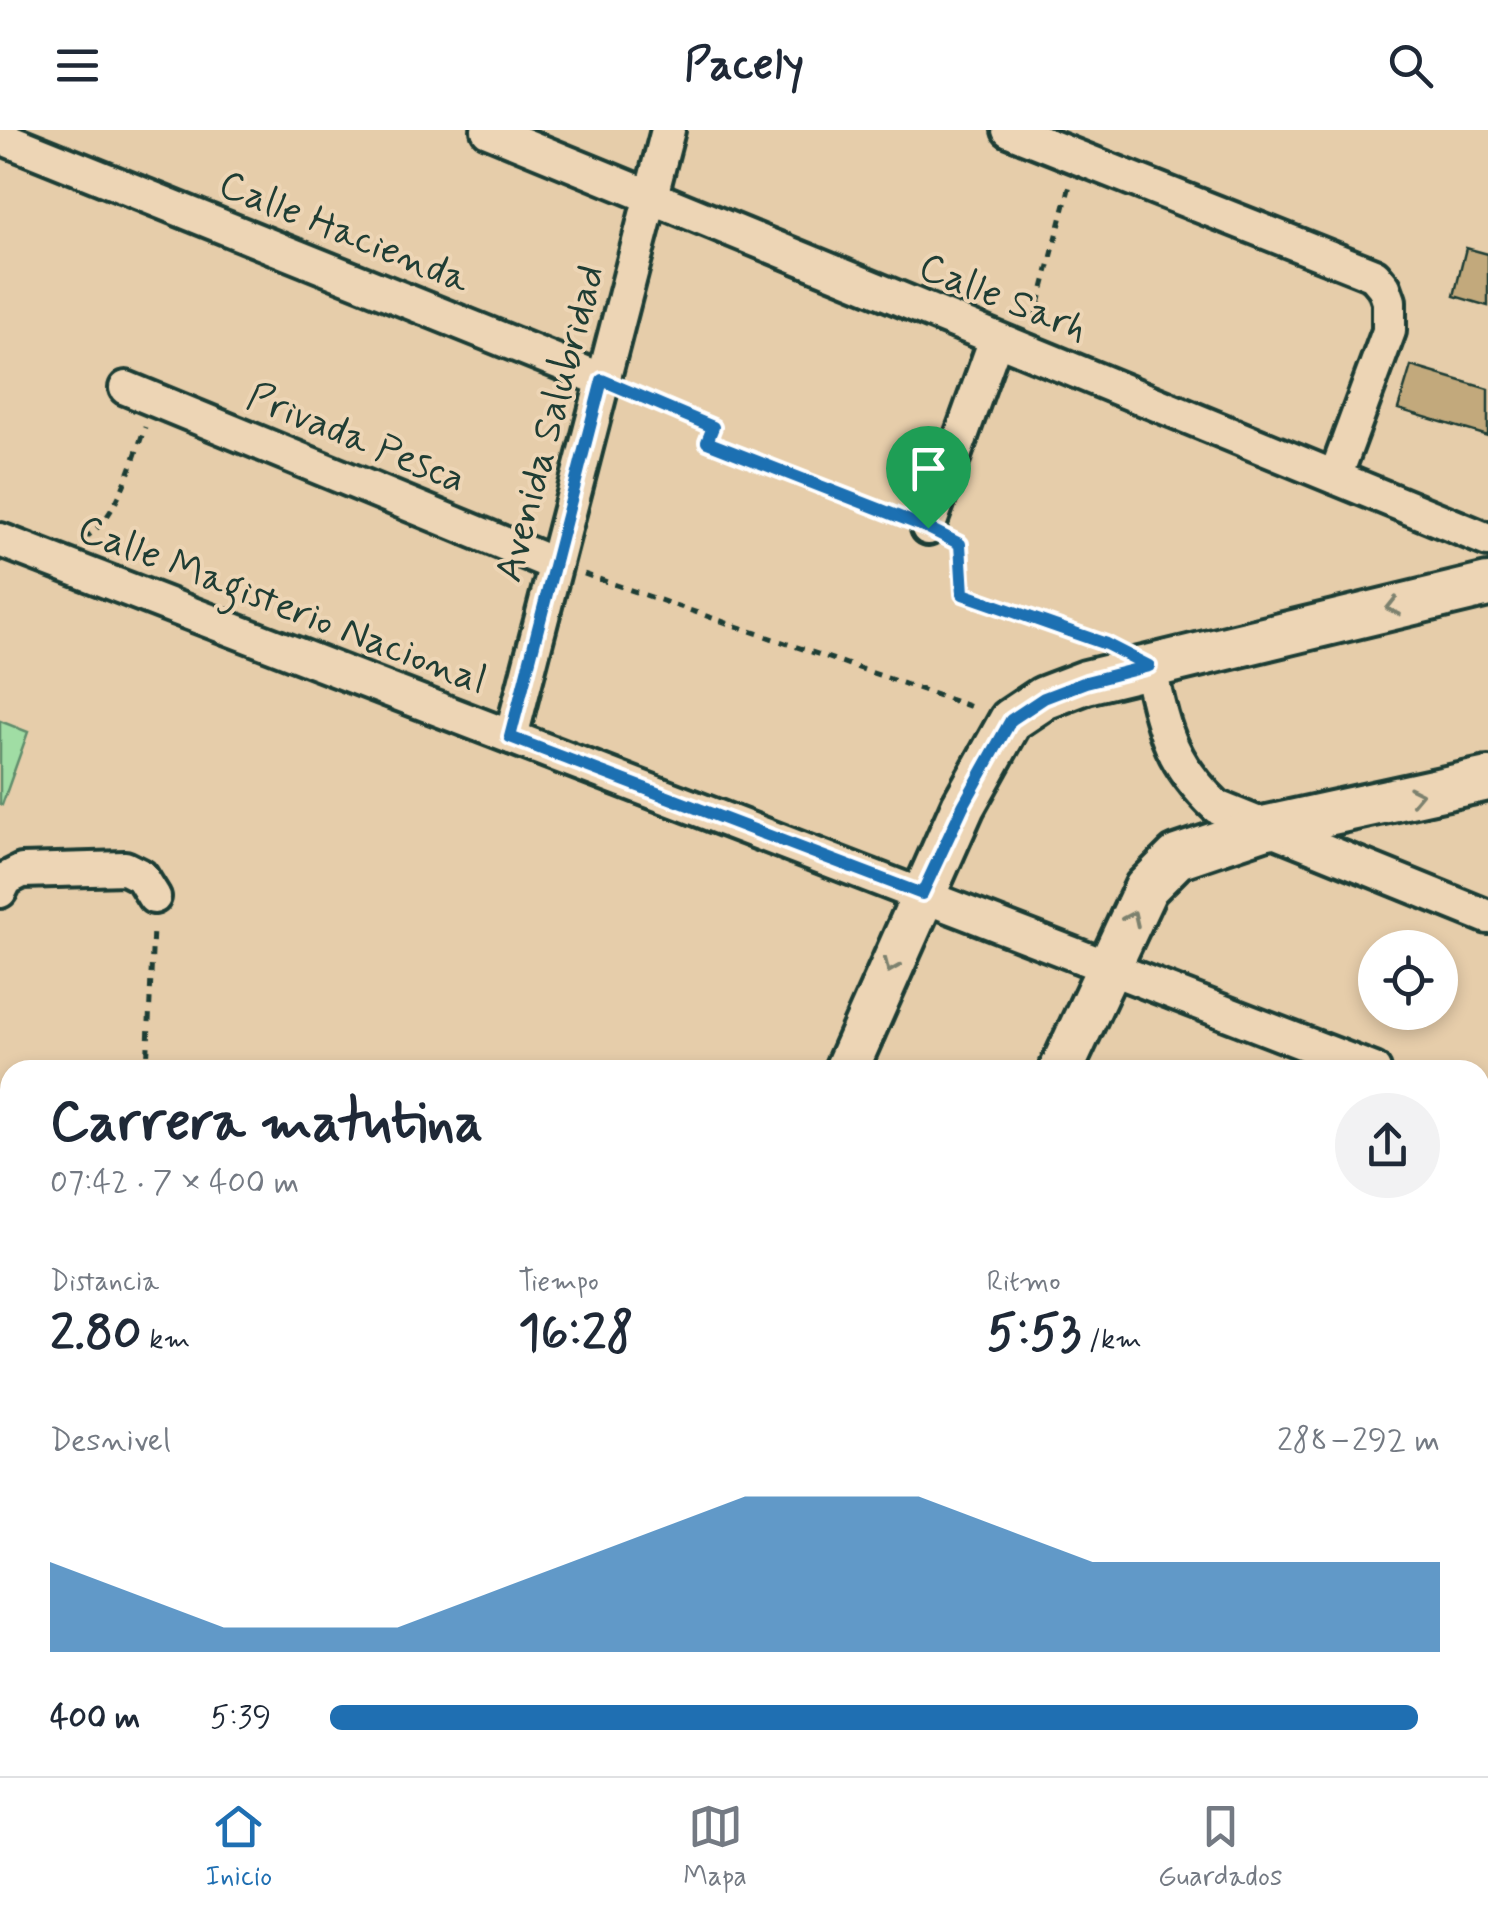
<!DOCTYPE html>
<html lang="es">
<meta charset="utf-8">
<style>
:root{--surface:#fff;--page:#f2f2f3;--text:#1f2937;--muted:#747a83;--line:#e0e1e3;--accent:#1f6fb2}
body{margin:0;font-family:Mynerve,sans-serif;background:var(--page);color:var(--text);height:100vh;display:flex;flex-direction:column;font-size:38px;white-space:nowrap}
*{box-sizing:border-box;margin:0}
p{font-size:32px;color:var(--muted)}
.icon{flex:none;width:55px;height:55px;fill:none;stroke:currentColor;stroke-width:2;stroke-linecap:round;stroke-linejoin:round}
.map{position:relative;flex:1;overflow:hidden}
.side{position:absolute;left:0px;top:930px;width:1490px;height:718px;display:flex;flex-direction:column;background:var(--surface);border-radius:30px 30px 0 0;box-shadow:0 5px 15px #0003}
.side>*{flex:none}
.buttons{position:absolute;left:1358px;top:800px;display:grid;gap:20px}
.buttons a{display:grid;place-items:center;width:100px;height:100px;border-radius:50%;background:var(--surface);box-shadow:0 5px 15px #0003;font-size:50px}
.pin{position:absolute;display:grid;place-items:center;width:85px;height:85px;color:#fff;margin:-102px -42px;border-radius:50% 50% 50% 0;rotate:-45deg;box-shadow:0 0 10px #0007}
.pin .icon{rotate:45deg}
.round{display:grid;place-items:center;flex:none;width:105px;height:105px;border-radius:52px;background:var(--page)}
.headline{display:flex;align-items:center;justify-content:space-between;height:170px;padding:0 50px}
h1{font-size:55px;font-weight:800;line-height:75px}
.stats{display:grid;grid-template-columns:repeat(3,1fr);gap:15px;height:170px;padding:10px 50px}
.stats div{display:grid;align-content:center}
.stats b{font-size:50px;font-weight:800}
.stats small{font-size:28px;font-weight:400}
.stats p{font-size:28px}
.chart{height:280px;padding:20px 50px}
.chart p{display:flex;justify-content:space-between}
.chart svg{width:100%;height:180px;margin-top:10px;fill:var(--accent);opacity:.7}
ul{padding:0 50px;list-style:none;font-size:32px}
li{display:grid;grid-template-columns:160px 120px 1fr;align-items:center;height:75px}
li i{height:25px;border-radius:12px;background:var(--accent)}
header{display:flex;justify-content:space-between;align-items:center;height:130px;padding:0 50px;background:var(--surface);font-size:45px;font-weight:800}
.tabs{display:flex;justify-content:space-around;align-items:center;height:140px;border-top:2px solid var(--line);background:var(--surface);font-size:28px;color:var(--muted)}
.tabs a{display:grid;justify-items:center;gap:5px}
.tabs .on{color:var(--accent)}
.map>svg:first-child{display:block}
.park{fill:#a0dda4;stroke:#608d6c;stroke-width:2.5}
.building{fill:#c2a97c;stroke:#1f3d34;stroke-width:2.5}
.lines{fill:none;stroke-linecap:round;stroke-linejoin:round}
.minor-casing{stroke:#1f3d34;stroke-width:40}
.major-casing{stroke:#1f3d34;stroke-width:50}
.path{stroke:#1f3d34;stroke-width:5;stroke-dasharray:8 8;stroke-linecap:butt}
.minor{stroke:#edd5b5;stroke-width:32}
.major{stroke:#edd5b5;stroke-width:42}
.oneway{stroke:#7c816e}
.route-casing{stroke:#fff;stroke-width:20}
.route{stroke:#1f6fb2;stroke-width:12}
.labels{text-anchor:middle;stroke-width:8;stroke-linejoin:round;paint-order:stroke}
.street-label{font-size:40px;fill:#1f3d34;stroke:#edd5b5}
</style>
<header><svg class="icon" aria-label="menu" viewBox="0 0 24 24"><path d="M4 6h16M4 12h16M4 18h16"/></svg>Pacely<svg class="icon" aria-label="search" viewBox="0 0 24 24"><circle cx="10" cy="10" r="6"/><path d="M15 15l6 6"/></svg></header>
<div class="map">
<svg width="1488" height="1646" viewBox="0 0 1488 1646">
<rect width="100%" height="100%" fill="#e6cdaa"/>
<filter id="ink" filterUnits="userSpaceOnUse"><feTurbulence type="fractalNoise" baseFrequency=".01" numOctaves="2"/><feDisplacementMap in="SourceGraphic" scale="20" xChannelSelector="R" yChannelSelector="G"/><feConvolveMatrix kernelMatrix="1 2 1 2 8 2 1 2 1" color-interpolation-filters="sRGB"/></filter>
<g filter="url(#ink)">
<path class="park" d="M 0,591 L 28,602 L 2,675 L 0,674 Z"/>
<g class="building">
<path d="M 1466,118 L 1488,124 L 1488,176 L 1454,166 Z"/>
<path d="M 1411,236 L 1488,259 L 1488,306 L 1398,279 Z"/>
</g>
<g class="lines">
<g class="minor-casing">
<g id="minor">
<path d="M 488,0 L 1488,410"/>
<path d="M 1009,0 L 1374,145 L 1384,157 L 1389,171 L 1389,201 L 1335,347"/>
<path d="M 0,7 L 603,250"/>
<path d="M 126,258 L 554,434"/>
<path d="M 928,398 L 996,209"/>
<path d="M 0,410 L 1374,940"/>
<path d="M 1149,535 C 1164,599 1168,630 1217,677 L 1488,787"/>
<path d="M 511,607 L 668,0"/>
<path d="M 0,761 L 6,749 L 22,741 L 125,738 L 141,746 L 154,767"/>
<path d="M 1480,981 L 1488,984"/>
<path d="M 0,993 L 10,993"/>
<path d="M 1480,1256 L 1488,1266"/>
<path d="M 1135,1638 L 1139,1646"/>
<path d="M 1378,1638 L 1382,1646"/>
<path d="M 137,1646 L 137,1638"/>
</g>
</g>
<g class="major-casing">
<g id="major">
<path d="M 846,940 L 963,676 L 1011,590 L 1044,568 L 1086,552 L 1488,455"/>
<path d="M 1061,940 L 1146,758 L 1177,727 L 1263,698 L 1488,649"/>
<path d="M 529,1646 L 533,1638"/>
<path d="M 728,1646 L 732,1638"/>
</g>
</g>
<g class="path">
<path d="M 1035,189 L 1070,55"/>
<path d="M 632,263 L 713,297 L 707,312 L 902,388"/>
<path d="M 84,408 C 117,391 133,330 145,297"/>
<path d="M 953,411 L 960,415 L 963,464 L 1096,510"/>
<path d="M 584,444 L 975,578"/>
<path d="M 147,940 L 153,798"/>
</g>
<use href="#minor" class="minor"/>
<use href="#major" class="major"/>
</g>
<defs><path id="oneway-chevron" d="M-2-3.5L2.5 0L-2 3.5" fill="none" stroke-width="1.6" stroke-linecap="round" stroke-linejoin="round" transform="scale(2.5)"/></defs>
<g class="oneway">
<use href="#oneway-chevron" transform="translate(1393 477) rotate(167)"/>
<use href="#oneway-chevron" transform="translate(1416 665) rotate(-12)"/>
<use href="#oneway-chevron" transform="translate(1132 788) rotate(-65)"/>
<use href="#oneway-chevron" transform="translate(891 836) rotate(113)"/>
</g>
</g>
<g class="lines" filter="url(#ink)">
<g class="route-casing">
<path id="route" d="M 602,250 L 713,297 L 707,312 L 928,398 L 960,414 L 963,464 L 1106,514 L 1149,536 L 1086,552 L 1044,568 L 1011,590 L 963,676 L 922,764 L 510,607 Z"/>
</g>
<use href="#route" class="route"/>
</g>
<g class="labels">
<g class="street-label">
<text transform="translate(345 100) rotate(22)" y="14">Calle Hacienda</text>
<text transform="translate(1004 166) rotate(22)" y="14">Calle Sarh</text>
<text transform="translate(548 293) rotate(-75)" y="14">Avenida Salubridad</text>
<text transform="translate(357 306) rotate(22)" y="14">Privada Pesca</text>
<text transform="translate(283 473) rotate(21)" y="14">Calle Magisterio Nacional</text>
</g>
</g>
</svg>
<div class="buttons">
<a><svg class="icon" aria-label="locate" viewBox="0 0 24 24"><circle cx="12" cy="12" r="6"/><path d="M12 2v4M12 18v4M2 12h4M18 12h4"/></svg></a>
</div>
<div class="pin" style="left:928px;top:398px;background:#1e9e55"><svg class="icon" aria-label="arrive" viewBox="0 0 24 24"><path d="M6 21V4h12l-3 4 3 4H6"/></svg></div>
<section class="side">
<div class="headline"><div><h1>Carrera matutina</h1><p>07:42 · 7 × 400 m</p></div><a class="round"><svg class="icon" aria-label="share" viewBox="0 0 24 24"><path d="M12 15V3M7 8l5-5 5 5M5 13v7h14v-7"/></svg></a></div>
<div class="stats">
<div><p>Distancia</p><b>2.80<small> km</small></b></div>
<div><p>Tiempo</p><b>16:28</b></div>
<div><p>Ritmo</p><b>5:53<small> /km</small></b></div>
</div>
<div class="chart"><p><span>Desnivel</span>288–292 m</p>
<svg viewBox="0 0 160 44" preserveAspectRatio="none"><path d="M0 44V22L10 30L20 38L30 38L40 38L50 30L60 22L70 14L80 6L90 6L100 6L110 14L120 22L130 22L140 22L150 22L160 22V44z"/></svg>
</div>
<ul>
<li><b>400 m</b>5:39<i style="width:98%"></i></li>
</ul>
</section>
</div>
<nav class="tabs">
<a class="on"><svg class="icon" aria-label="home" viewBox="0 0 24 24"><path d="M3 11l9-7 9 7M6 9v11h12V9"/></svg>Inicio</a>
<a><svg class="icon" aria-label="map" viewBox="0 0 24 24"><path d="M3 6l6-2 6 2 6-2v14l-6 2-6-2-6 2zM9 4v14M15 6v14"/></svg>Mapa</a>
<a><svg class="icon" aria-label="saved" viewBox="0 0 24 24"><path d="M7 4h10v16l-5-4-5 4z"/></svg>Guardados</a>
</nav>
